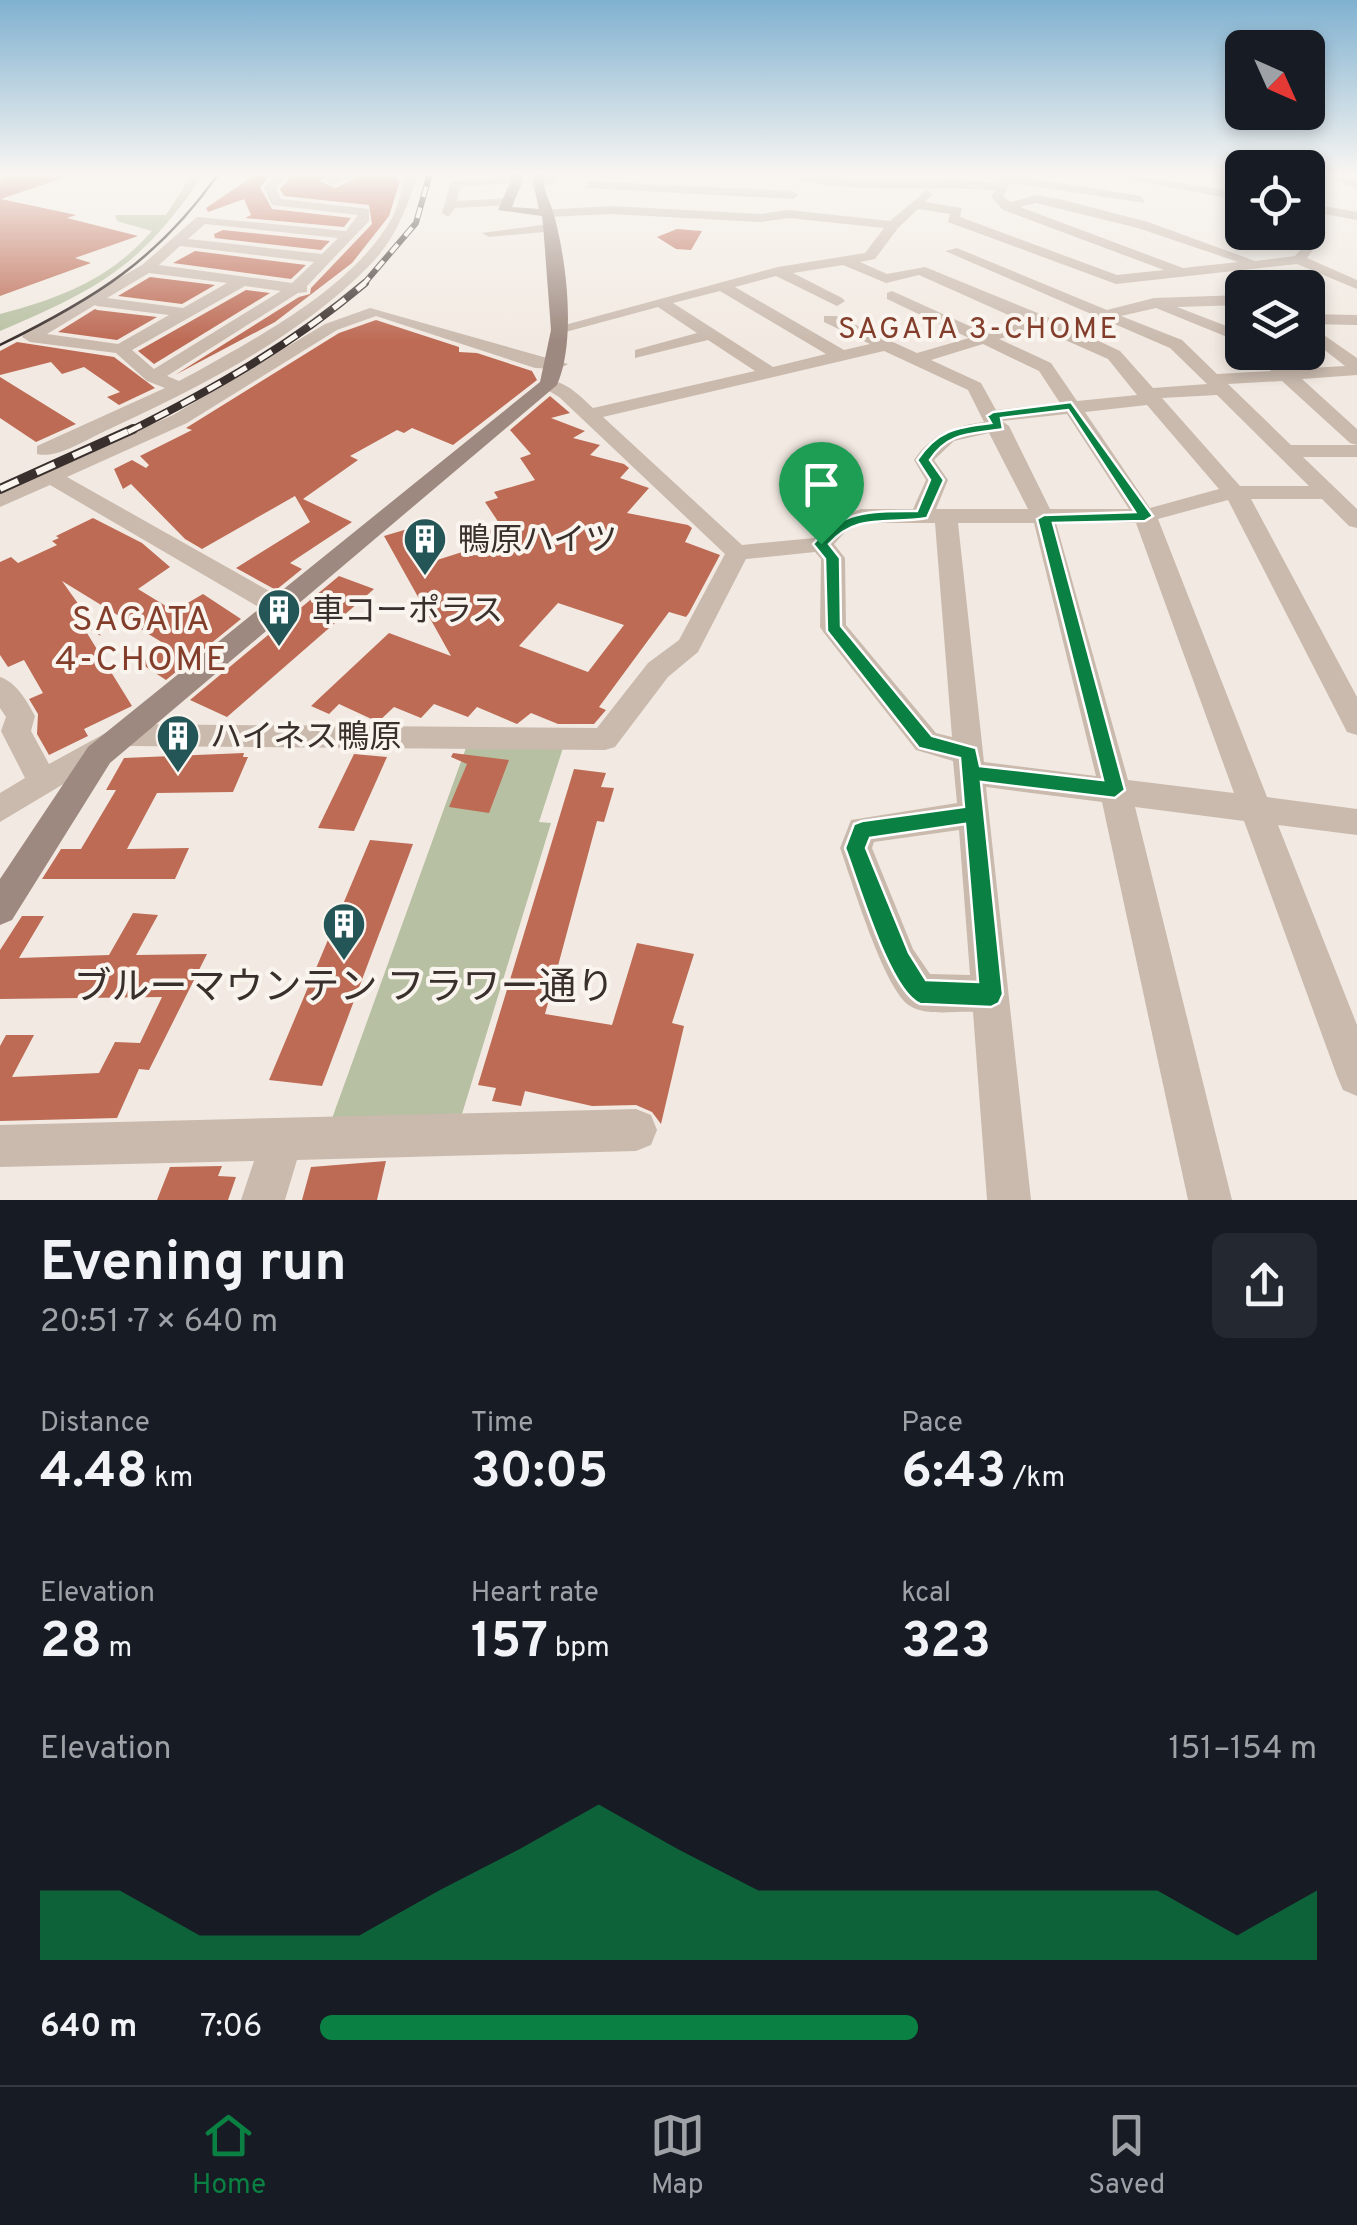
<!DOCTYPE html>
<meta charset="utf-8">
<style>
:root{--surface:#171b24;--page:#242831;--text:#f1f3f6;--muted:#9ea1a6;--line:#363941;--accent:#0b8043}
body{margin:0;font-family:Overpass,"Noto Sans JP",sans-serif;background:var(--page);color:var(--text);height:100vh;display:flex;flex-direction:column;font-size:38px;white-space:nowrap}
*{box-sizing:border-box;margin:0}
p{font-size:32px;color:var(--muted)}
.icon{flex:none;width:55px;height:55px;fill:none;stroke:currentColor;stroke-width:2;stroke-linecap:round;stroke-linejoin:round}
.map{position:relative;height:1200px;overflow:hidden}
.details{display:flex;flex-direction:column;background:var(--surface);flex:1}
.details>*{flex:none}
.needle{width:65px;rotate:135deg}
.tools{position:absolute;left:1225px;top:30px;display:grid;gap:20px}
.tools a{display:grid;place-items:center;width:100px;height:100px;border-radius:15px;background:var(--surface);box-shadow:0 5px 15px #0003;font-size:50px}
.pin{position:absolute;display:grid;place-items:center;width:85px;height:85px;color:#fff;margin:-102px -42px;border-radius:50% 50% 50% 0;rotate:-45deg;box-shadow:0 0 10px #0007}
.pin .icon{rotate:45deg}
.round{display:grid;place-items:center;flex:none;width:105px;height:105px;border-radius:15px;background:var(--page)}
.headline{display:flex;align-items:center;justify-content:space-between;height:170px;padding:0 40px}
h1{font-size:55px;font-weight:700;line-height:75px}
.figures{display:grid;grid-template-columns:repeat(3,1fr);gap:15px;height:170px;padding:10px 40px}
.figures div{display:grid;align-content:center}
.figures b{font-size:50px;font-weight:700}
.figures small{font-size:28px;font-weight:400}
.figures p{font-size:28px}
.chart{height:280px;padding:20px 40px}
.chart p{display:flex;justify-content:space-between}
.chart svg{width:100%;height:180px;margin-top:10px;fill:var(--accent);opacity:.7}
ul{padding:0 40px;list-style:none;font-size:32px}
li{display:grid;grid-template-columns:160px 120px 1fr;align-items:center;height:75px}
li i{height:25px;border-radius:12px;background:var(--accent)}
.tabs{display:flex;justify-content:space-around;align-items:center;height:140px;border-top:2px solid var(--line);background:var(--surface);font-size:28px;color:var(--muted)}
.tabs a{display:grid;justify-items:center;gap:5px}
.tabs .on{color:var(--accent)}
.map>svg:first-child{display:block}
.green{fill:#b7c0a2}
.building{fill:#bd6b55;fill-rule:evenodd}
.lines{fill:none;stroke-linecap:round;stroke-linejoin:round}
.street{fill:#cabaae;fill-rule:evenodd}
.secondary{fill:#9d897f;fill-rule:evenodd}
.tram{stroke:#392f2c;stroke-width:2.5}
.rail-far2-casing{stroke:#392f2c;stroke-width:6}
.rail-far1-casing{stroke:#392f2c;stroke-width:8}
.rail-casing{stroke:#392f2c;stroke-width:10}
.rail-far2{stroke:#faf4ee;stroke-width:4;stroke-dasharray:11;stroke-linecap:butt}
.rail-far1{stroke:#faf4ee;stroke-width:5;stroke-dasharray:15;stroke-linecap:butt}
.rail{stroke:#faf4ee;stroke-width:6;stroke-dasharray:20;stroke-linecap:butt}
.route{fill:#0b8043;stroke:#fff;stroke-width:2.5;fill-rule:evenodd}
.labels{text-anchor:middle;stroke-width:8;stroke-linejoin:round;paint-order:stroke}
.far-neighbourhood-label{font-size:30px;letter-spacing:2.5px;fill:#823d2b;stroke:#faf4ee}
.poi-label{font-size:32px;fill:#392f2c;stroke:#faf4ee;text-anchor:start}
.neighbourhood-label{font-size:35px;letter-spacing:2.5px;fill:#823d2b;stroke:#faf4ee}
.near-poi-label{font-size:38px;fill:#392f2c;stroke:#faf4ee}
</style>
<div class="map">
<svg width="1357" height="1200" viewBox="0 0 1357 1200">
<rect width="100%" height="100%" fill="#f2eae2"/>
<g class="green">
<path d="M 191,176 L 202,176 C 141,267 98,289 0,331 L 0,314 C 61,298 110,279 152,231 L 117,221 L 115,215 L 166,215 Z"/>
<path d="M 467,745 L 563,748 L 539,822 L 551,823 L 462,1114 L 330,1124 Z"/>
</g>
<g class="building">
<path d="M 23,173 L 68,176 L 1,199 L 76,215 L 67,218 L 138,236 L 75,258 L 91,263 L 0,296 L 0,180 Z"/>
<path d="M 258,173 L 273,173 L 260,187 L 272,209 L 351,218 L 344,227 L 245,218 L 251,215 L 244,199 L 208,212 L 206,208 Z"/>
<path d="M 294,173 L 334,173 L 320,181 L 335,188 L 368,173 L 402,173 L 396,180 L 400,181 L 389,216 L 352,263 L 275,322 L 175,375 L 299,297 L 310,294 L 311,288 L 372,224 L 369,205 L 284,196 L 280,189 Z"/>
<path d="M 677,229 L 702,231 L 691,250 L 676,249 L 657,237 Z"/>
<path d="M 223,230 L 330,241 L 321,250 L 215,238 L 214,234 Z"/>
<path d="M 195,251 L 306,265 L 291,279 L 173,263 Z"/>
<path d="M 150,277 L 215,285 L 182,304 L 118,296 Z"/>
<path d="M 246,290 L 270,293 L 154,364 L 138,351 Z"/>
<path d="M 95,309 L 97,310 L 157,317 L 117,340 L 58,332 Z"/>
<path d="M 376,320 L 459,347 L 459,352 L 477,353 L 532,371 L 537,380 L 453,445 L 412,428 L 404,433 L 397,430 L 350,456 L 358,460 L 303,499 L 352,522 L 290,563 L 302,569 L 276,590 L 236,568 L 310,522 L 295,496 L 202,549 L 185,539 L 131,484 L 123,489 L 114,469 L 132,460 L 146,468 L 149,465 L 140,456 L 192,430 L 186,428 L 339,333 Z"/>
<path d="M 17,342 L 114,357 L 155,388 L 119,405 L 107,397 L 120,392 L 84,367 L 62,374 L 51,362 L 0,375 L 0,351 Z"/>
<path d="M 0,377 L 76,424 L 36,442 L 0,418 Z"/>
<path d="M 550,396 L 570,413 L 551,418 L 585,431 L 573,438 L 600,445 L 590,455 L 624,464 L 629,468 L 620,478 L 649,488 L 627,513 L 688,525 L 692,528 L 685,542 L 720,555 L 689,613 L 686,617 L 669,612 L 599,707 L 606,710 L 594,724 L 558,724 L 531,713 L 517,724 L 477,707 L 468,717 L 434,704 L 421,718 L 394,707 L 378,722 L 339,704 L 329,714 L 311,706 L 389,633 L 451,656 L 384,536 L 414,527 L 434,561 L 481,546 L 475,534 L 501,526 L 485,502 L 498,498 L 494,492 L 535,480 L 520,458 L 531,454 L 510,430 ZM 558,603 L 624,625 L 588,672 L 519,646 Z"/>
<path d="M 93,518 L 142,543 L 170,567 L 138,589 L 174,611 L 203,594 L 241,619 L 166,680 L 140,663 L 168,646 L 62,581 L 101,636 L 82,625 L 132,706 L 84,729 L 88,736 L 49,755 L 37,734 L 38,714 L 29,699 L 43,693 L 24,660 L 8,667 L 0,655 L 0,562 L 11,557 L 18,563 L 57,545 L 52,541 L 59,538 L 56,536 Z"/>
<path d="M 339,576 L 374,589 L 227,717 L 190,700 Z"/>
<path d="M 244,753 L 243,757 L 248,757 L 233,792 L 157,793 L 127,849 L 189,848 L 175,879 L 42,879 L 61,849 L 81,849 L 116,790 L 106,790 L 124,758 Z"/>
<path d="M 453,753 L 509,760 L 489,813 L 449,807 L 467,764 L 451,757 Z"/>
<path d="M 354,754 L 387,757 L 354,831 L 318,828 Z"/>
<path d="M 574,769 L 606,773 L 601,787 L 614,788 L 604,822 L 597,821 L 545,1014 L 612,1025 L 637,943 L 694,954 L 672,1023 L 684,1026 L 661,1124 L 652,1112 L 636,1105 L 592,1106 L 525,1091 L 521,1106 L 492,1101 L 496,1088 L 478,1085 Z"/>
<path d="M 370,840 L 413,844 L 322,1086 L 269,1080 Z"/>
<path d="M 133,913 L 158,915 L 136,955 L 207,954 L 149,1070 L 139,1069 L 117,1118 L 0,1121 L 0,1046 L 6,1035 L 34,1035 L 12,1077 L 99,1073 L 115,1042 L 140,1043 L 162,997 L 0,999 L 0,950 L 22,916 L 44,916 L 19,958 L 109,955 Z"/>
<path d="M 386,1161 L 377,1200 L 302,1200 L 311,1167 Z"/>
<path d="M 222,1166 L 218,1176 L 236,1177 L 228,1200 L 157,1200 L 170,1167 Z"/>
</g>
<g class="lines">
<g class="street">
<path d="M 278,173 L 290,173 L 276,188 L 281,199 L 369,209 L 369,221 L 307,286 L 307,292 L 298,293 L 167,376 L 179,381 L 196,372 C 262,335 354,286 392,218 C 399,205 402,187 406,173 L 418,173 C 407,209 395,240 368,267 C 294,341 196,389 101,433 C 84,441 56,459 37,454 L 37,446 L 165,388 L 147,381 L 116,353 L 30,342 L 22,337 L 24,333 L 142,265 L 197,217 L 346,231 L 358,215 L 272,205 L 264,188 ZM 205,224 L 338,238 L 322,254 L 188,239 ZM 180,246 L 181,246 L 314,262 L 292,283 L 159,265 ZM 149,273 L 227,283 L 183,308 L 107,298 ZM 245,286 L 281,291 L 154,369 L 132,350 ZM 95,305 L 97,306 L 169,315 L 118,344 L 47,334 Z"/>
<path d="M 345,173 L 364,173 L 334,185 L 324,180 Z"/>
<path d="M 548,173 L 560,173 L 554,183 L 532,189 L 532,183 L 545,179 Z"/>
<path d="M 782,173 L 859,180 L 962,179 L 999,184 L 989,179 L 989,175 L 1009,175 L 1141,196 L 1145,203 L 1011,183 L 1003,196 L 1010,202 L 1036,195 L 1059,199 L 1148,222 L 1255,261 L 1295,256 L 1319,228 L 1326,232 L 1307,258 L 1357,280 L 1357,289 L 1297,264 L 1116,284 L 948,222 L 950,214 L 918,209 L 898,228 L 875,259 L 860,262 L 887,274 L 925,267 L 1050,318 L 1120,351 L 1153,388 L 1207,384 L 1170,348 L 945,251 L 957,248 L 1107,310 L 1154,298 L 1242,295 L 1242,305 L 1177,307 L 1242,332 L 1242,343 L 1156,308 L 1121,316 L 1182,340 L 1217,374 L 1271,371 L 1253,352 L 1272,352 L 1291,369 L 1345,366 L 1308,337 L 1308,324 L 1357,358 L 1357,375 L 1302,379 L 1357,429 L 1357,457 L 1303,457 L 1357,509 L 1357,528 L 1349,526 L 1322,499 L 1251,499 L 1357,697 L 1357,735 L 1347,732 L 1228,500 L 1158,519 L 1267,797 L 1357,809 L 1357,835 L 1278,825 L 1357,1025 L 1357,1096 L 1343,1090 L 1337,1076 L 1244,821 L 1135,807 L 1232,1200 L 1188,1200 L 1102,802 L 986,787 L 1031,1200 L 987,1200 L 973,1012 C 955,1011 925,1016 910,1006 C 884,990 852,881 840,848 L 851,820 L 957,803 L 953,761 L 916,750 L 824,633 L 820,627 L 821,559 L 815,552 L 746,559 L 698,652 L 668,677 L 615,747 L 605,750 L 127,746 L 0,822 L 0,793 L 25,778 L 1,731 L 6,717 L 0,708 L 0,677 C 16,682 27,701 35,716 L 31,731 L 49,764 L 122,724 L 597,728 L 648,663 L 679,640 L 725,554 L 559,397 L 539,385 C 558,372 579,395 593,408 L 755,371 L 708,340 L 635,358 L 635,350 L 697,333 L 658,307 L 558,334 L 550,329 L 778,267 L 865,253 L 884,228 L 789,218 L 761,222 L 611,214 L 547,217 L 543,210 L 611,206 L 761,214 L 789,210 L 890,221 L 927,190 L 933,194 L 925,202 L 962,208 L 960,217 L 1117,275 L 1164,270 L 1003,210 L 991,197 L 995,191 C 940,184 827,197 782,173 ZM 1036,203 L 1138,228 L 1238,262 L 1183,268 L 1020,207 ZM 843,265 L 886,283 L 919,275 L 1024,322 L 985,333 L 892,291 L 887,293 L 887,299 L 969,338 L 917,353 L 836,316 L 824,316 L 824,322 L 870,344 L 844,350 L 735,287 L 776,276 L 837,306 L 845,301 L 842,298 L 793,273 ZM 720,291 L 826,354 L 773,367 L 673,303 ZM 1038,328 L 1108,359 L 1137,395 L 1077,401 L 1051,363 L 999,339 ZM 983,344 L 1039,371 L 1060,403 L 996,410 L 981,383 L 931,360 ZM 884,351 L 968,390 L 984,422 C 953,426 932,434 914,460 L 926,480 L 913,509 L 861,509 L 830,521 L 814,538 L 742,545 L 603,417 ZM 1282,381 L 1350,443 L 1357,445 L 1291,445 L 1228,384 ZM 1217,395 L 1309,486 L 1240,486 L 1162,398 ZM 1147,405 L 1219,489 L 1150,508 L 1085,412 ZM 1067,414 L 1129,509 L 1050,509 L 1009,426 L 1002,421 ZM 989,433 L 1028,509 L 936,509 L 948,480 L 934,460 L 954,441 ZM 864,523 L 935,523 L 952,737 L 936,733 L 846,625 L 845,558 L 834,544 L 846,531 ZM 958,523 L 1034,523 L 1096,776 L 984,762 ZM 1056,523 L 1136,523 L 1234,793 L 1128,780 ZM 959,830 L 970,975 L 930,974 L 913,949 L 872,848 L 874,842 Z"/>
<path d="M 1095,173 L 1120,173 L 1242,193 L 1242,201 Z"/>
<path d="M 1313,173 L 1357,180 L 1357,188 L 1315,175 Z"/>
<path d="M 517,177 L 521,182 L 460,187 L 457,201 L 508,198 L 512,205 L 455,208 L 448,217 L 442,213 L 451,181 Z"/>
<path d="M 588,181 L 793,191 L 799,195 L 793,199 L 584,188 Z"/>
<path d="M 1308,203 L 1357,212 L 1357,220 L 1308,211 Z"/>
<path d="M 550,224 L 555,225 L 555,231 L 489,237 L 482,233 Z"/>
<path d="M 370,308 L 568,364 L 559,369 L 535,368 L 376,316 L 337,330 L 187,423 L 67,477 L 287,601 L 291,607 L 287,613 L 269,613 L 50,485 L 0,507 L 0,492 L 173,415 L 325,324 Z"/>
<path d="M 1308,314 L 1357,315 L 1357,325 L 1308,324 Z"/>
<path d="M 636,1109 L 651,1115 L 657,1130 L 651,1145 L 636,1151 L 297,1160 L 285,1200 L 241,1200 L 254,1161 L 0,1167 L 0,1125 Z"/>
</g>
<path class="secondary" d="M 509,173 L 521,173 L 523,180 L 512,207 L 539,209 L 531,173 L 543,173 C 542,190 551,202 555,219 C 567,264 576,342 557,385 L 110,763 L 12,920 L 0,925 L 0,879 L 88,747 L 540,382 L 551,330 L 543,224 L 542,216 L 498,210 L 511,180 Z"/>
<path class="tram" d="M 0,345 C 94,299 158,260 219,173"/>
<g class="rail-far2-casing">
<path id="rail-far2" d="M 362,286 L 416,223 L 430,173"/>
</g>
<g class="rail-far1-casing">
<path id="rail-far1" d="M 128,432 C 212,390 293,344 365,283"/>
</g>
<g class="rail-casing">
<path id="rail" d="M 0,489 L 133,429"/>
</g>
<use href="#rail-far2" class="rail-far2"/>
<use href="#rail-far1" class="rail-far1"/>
<use href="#rail" class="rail"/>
</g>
<linearGradient id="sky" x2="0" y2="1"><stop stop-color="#7fb1d0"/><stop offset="0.51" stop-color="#f9f6f2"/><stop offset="1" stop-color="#f9f6f2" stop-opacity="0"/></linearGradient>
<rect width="1357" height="341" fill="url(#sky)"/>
<path class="route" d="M 1071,402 L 1153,516 L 1145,521 L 1053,523 L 1125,790 L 1115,798 L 981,782 L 1003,994 L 999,1003 L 991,1007 L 920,1004 C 889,991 858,881 845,848 L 854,824 L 862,821 L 964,807 L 960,758 L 919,748 L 827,631 L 825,559 L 813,544 C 842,509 874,511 917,511 L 930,480 L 917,460 C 937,430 956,427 991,423 L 987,416 L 993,412 ZM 1068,410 L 1135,512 L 1044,515 L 1037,519 L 1103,780 L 980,766 L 976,748 L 932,736 L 841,626 L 840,558 L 829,544 C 858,512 888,525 927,518 L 944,480 L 930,460 C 949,431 972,435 1003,429 L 1001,418 ZM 965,824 L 978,982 L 926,980 L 909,953 L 866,848 L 870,838 Z"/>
<defs>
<g id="building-pin" transform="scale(2.25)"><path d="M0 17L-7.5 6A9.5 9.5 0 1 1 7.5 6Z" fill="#245658" stroke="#faf4ee"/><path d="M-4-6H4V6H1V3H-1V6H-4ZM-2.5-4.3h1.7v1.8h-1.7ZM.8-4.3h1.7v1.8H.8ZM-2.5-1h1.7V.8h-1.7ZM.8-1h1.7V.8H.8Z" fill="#fff"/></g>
</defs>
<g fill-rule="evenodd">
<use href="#building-pin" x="425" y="539"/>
<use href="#building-pin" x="279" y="610"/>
<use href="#building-pin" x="178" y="736"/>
<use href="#building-pin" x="344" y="924"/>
</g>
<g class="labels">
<g class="far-neighbourhood-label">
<text x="979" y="338">SAGATA 3-CHOME</text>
</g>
<g class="poi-label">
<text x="458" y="550">鴨原ハイツ</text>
<text x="312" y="621">車コーポラス</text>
<text x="210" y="747">ハイネス鴨原</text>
</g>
<g class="neighbourhood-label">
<text x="142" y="630">SAGATA<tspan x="142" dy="40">4-CHOME</tspan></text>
</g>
<g class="near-poi-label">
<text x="344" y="999">ブルーマウンテン フラワー通り</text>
</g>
</g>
</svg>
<div class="tools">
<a><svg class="needle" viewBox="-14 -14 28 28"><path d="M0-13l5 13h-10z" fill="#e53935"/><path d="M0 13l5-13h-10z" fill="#9ea1a6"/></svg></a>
<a><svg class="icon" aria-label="locate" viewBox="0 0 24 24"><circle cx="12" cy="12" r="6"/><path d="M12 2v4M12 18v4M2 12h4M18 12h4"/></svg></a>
<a><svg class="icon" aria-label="layers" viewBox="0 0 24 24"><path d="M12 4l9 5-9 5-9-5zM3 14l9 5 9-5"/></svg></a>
</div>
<div class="pin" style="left:821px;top:544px;background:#1e9e55"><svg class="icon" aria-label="arrive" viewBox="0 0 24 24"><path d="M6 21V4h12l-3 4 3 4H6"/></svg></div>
</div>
<section class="details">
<div class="headline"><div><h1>Evening run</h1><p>20:51 · 7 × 640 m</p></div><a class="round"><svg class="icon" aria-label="share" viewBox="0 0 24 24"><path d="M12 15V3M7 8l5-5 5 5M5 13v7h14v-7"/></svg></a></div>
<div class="figures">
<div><p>Distance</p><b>4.48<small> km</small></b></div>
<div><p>Time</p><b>30:05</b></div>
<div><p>Pace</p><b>6:43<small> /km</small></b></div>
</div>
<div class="figures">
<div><p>Elevation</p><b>28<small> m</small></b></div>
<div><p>Heart rate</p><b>157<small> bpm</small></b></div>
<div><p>kcal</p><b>323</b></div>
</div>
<div class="chart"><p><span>Elevation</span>151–154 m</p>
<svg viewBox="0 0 160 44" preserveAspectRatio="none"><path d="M0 44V27L10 27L20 38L30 38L40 38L50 27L60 17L70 6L80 17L90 27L100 27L110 27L120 27L130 27L140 27L150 38L160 27V44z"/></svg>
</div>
<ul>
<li><b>640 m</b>7:06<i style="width:60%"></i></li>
</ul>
</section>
<nav class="tabs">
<a class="on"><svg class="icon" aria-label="home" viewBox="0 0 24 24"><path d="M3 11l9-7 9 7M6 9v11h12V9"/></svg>Home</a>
<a><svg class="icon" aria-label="map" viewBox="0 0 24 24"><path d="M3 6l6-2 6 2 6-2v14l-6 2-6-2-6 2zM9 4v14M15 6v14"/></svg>Map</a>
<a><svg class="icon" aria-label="saved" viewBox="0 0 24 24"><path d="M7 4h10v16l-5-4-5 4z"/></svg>Saved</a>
</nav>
